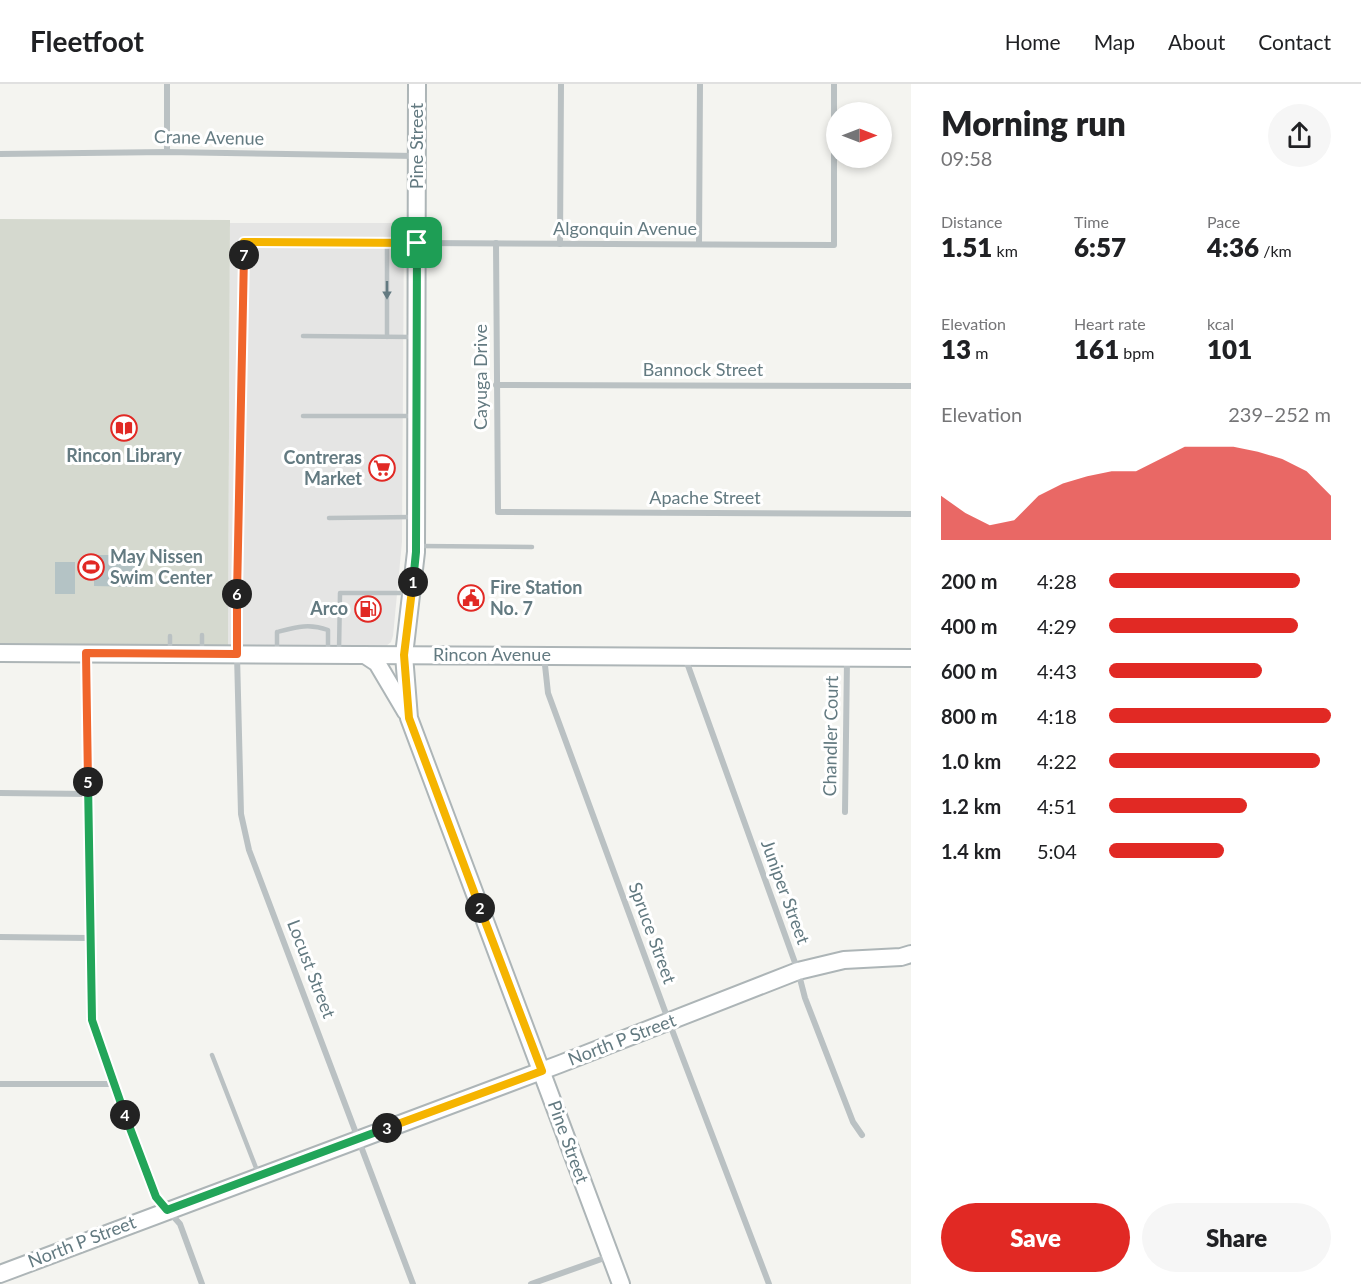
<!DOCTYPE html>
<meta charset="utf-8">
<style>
:root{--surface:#fff;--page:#f6f6f6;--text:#202124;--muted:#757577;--line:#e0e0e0;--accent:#e12924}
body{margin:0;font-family:Lato,sans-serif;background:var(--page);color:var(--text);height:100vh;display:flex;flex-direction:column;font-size:22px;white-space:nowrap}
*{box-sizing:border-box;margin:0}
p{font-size:20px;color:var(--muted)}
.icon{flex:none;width:33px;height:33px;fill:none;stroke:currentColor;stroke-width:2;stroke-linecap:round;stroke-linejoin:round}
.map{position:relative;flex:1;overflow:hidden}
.details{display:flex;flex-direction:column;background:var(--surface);width:450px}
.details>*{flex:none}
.needle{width:39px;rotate:90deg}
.buttons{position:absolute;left:826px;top:18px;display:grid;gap:12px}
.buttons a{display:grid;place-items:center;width:66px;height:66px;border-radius:50%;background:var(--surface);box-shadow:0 3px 9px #0003;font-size:30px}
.pin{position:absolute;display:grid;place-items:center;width:51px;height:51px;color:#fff;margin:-26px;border-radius:12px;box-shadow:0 3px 9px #0006}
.km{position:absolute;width:30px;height:30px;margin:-15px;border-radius:50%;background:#222;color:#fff;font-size:16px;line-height:30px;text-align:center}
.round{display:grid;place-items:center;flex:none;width:63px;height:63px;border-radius:32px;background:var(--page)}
.overview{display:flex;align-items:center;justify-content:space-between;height:102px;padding:0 30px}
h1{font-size:33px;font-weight:800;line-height:45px}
.figures{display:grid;grid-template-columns:repeat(3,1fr);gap:9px;height:102px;padding:6px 30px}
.figures div{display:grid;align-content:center}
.figures b{font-size:26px;font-weight:800}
.figures small{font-size:16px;font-weight:400}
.figures p{font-size:16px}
.chart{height:168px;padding:12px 30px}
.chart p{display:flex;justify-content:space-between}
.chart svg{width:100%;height:108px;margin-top:6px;fill:var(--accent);opacity:.7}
.primary-button{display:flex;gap:12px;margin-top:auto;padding:12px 30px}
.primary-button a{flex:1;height:69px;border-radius:36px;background:var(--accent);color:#fff;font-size:24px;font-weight:800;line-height:69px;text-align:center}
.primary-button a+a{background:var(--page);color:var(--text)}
ul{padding:0 30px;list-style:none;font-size:20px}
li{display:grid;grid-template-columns:96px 72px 1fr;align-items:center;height:45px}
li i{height:15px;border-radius:8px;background:var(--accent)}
header{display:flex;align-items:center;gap:36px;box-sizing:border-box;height:84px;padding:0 30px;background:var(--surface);border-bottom:2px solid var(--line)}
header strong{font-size:28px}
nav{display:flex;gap:33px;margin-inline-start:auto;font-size:21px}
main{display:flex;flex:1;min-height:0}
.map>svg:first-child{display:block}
.built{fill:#e5e5e4}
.green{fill:#d5d9cf}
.water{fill:#b4c3c5}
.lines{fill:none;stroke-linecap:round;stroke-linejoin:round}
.secondary-casing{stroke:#adb5b7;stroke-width:20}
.lane{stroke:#bac1c3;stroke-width:4.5}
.street{stroke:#bac1c3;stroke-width:6}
.secondary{stroke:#fff;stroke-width:16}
.oneway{fill:#637a81}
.split-1-casing{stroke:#fff;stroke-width:12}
.split-2-casing{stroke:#fff;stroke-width:12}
.split-3-casing{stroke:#fff;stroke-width:12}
.split-4-casing{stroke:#fff;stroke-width:12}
.split-5-casing{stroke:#fff;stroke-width:12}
.split-6-casing{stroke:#fff;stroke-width:12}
.split-7-casing{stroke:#fff;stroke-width:12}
.split-8-casing{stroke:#fff;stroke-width:12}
.split-1{stroke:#22a559;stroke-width:8}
.split-2{stroke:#f5b400;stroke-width:8}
.split-3{stroke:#f5b400;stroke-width:8}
.split-4{stroke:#22a559;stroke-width:8}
.split-5{stroke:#22a559;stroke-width:8}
.split-6{stroke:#f0652b;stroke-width:8}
.split-7{stroke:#f0652b;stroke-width:8}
.split-8{stroke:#f5b400;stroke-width:8}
.labels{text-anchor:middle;stroke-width:6;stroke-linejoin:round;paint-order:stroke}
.street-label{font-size:18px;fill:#637a81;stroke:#fff}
.poi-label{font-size:18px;font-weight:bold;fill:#637a81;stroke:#fff;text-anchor:end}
</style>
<header>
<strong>Fleetfoot</strong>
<nav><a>Home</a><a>Map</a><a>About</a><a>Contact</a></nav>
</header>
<main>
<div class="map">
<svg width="911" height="1200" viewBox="0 0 911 1200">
<rect width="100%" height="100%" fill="#f4f4f0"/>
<path class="built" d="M 230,139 L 404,139 L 402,458 L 393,552 L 391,558 L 385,563 L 228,563 Z"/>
<path class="green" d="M 0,135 L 230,136 L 228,563 L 0,561 Z"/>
<g class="water">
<path d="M 94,471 L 137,471 L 137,503 L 94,502 Z"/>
<rect x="55" y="478" width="20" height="32"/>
</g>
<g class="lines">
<g class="secondary-casing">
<g id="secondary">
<path d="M 417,0 L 416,468 L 404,571 L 409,634 L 621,1200"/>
<path d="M 0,569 L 911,574"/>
<path d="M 365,571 L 377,579 L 406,628"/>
<path d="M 0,1190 L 560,980 L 798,887 L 844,876 L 901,873 L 911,870"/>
</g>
</g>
<g class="lane">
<path d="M 387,159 L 387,253"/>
<path d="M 303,252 L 412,253"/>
<path d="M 303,332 L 414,332"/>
<path d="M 329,434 L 413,433"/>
<path d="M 419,462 L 532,463"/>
<path d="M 170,552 L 170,567"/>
<path d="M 202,567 L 202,551"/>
<path d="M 237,567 L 244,158 L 414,159"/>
<path d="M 339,567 L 340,509 L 409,509"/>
<path d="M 277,568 L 277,548 C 296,543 309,539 328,546 L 328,567"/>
<path d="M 212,971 L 258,1089"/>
</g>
<g class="street">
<path d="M 167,0 L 167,68"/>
<path d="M 0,70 L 167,68 L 416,72"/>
<path d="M 417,159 L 834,161 L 834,0"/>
<path d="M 496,159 L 498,428 L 911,430"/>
<path d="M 560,160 L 561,0"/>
<path d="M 699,160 L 700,0"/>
<path d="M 496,301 L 911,302"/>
<path d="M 86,570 L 91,936 L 156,1113 L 180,1140 L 202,1200"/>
<path d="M 237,571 L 241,730 L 249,766 L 413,1200"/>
<path d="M 544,572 L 548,609 L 669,938 L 769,1200"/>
<path d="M 686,576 L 798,887 L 805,914 L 853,1038 L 862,1051"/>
<path d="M 0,709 L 89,710"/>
<path d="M 845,728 L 847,576"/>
<path d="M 0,853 L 89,854"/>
<path d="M 0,1000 L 114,1000"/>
<path d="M 531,1200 L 610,1172"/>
</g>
<use href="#secondary" class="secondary"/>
</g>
<defs><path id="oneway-solid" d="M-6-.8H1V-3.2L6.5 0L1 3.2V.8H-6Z" transform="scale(1.5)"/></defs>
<use class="oneway" href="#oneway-solid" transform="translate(387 206) rotate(90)"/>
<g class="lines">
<g class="split-1-casing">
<path id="split-1" d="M 413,498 L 416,468 L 417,159"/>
</g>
<g class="split-2-casing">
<path id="split-2" d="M 413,498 L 404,571 L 409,634 L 480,824"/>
</g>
<g class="split-3-casing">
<path id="split-3" d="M 387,1044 L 542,987 L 480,824"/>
</g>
<g class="split-4-casing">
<path id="split-4" d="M 125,1031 L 156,1113 L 167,1126 L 387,1044"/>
</g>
<g class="split-5-casing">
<path id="split-5" d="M 88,698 L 92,936 L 125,1031"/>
</g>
<g class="split-6-casing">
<path id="split-6" d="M 88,698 L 86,569 L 237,570 L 237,510"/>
</g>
<g class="split-7-casing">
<path id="split-7" d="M 237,510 L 244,171"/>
</g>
<g class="split-8-casing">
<path id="split-8" d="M 244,171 L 244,158 L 417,159"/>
</g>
<use href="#split-1" class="split-1"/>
<use href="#split-2" class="split-2"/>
<use href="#split-3" class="split-3"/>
<use href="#split-4" class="split-4"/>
<use href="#split-5" class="split-5"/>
<use href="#split-6" class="split-6"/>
<use href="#split-7" class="split-7"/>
<use href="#split-8" class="split-8"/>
</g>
<defs>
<g id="library-ring" transform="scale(1.35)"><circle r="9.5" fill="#fff" stroke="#e12924" stroke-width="1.5"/><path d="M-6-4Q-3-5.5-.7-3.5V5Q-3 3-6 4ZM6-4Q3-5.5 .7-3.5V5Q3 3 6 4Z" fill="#e12924"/></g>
<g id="supermarket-ring" transform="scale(1.35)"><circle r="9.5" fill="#fff" stroke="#e12924" stroke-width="1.5"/><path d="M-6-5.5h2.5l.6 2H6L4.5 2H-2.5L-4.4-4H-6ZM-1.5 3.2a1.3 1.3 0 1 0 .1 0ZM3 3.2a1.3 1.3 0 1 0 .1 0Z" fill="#e12924"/></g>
<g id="stadium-ring" transform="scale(1.35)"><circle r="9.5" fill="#fff" stroke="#e12924" stroke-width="1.5"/><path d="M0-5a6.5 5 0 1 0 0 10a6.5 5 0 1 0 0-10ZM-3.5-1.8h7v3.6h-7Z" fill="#e12924"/></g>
<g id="civic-ring" transform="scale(1.35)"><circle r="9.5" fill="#fff" stroke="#e12924" stroke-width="1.5"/><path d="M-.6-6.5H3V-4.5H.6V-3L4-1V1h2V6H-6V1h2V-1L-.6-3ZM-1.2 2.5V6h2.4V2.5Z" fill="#e12924"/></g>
<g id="fuel-ring" transform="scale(1.35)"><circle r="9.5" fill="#fff" stroke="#e12924" stroke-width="1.5"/><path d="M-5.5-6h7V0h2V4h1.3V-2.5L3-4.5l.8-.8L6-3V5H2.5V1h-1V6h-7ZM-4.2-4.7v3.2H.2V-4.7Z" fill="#e12924"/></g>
</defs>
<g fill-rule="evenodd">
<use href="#library-ring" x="124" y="344"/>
<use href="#supermarket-ring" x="382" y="384"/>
<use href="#stadium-ring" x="91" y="483"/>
<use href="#civic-ring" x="471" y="514"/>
<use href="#fuel-ring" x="368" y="525"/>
</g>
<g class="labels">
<g class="street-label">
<text transform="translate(209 54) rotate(1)" y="6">Crane Avenue</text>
<text transform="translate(417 62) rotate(-90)" y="6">Pine Street</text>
<text x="625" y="151">Algonquin Avenue</text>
<text x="703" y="292">Bannock Street</text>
<text transform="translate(481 293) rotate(-90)" y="6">Cayuga Drive</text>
<text x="705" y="420">Apache Street</text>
<text x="492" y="577">Rincon Avenue</text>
<text transform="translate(831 652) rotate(-89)" y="6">Chandler Court</text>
<text transform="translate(785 808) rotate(70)" y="6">Juniper Street</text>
<text transform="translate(652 849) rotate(70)" y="6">Spruce Street</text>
<text transform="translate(311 885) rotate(69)" y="6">Locust Street</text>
<text transform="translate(622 956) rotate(-21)" y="6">North P Street</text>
<text transform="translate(568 1058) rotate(70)" y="6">Pine Street</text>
<text transform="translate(82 1158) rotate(-21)" y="6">North P Street</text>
</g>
<g class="poi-label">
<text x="124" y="378" text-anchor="middle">Rincon Library</text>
<text x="362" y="380">Contreras<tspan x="362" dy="21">Market</tspan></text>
<text x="110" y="479" text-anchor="start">May Nissen<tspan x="110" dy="21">Swim Center</tspan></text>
<text x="490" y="510" text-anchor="start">Fire Station<tspan x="490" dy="21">No. 7</tspan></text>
<text x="348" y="531">Arco</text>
</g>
</g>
</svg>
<div class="buttons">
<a><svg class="needle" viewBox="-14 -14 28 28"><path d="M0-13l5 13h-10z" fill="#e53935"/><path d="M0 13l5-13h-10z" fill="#757577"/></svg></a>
</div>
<div class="pin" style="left:417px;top:159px;background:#1e9e55"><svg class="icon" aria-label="arrive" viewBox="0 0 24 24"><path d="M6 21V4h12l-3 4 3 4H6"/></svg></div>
<b class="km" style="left:413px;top:498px">1</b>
<b class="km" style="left:480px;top:824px">2</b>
<b class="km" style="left:387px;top:1044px">3</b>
<b class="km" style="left:125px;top:1031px">4</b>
<b class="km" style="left:88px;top:698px">5</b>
<b class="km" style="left:237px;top:510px">6</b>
<b class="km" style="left:244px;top:171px">7</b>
</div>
<section class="details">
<div class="overview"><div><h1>Morning run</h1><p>09:58</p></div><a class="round"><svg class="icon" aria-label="share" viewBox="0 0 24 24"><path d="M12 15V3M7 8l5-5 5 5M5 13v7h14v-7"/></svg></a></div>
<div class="figures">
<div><p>Distance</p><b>1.51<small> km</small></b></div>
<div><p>Time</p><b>6:57</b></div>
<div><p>Pace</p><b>4:36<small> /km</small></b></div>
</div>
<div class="figures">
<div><p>Elevation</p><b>13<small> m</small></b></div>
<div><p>Heart rate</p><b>161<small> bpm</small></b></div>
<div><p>kcal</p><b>101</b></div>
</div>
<div class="chart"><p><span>Elevation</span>239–252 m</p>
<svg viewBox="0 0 160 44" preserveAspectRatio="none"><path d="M0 44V26L10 33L20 38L30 36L40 26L50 21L60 18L70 16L80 16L90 11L100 6L110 6L120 6L130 8L140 11L150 16L160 26V44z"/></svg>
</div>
<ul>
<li><b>200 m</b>4:28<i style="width:86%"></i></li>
<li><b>400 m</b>4:29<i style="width:85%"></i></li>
<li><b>600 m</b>4:43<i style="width:69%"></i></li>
<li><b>800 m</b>4:18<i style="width:100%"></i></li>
<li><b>1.0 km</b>4:22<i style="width:95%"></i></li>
<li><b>1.2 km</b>4:51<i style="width:62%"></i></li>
<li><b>1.4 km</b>5:04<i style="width:52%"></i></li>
</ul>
<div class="primary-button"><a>Save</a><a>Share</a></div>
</section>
</main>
